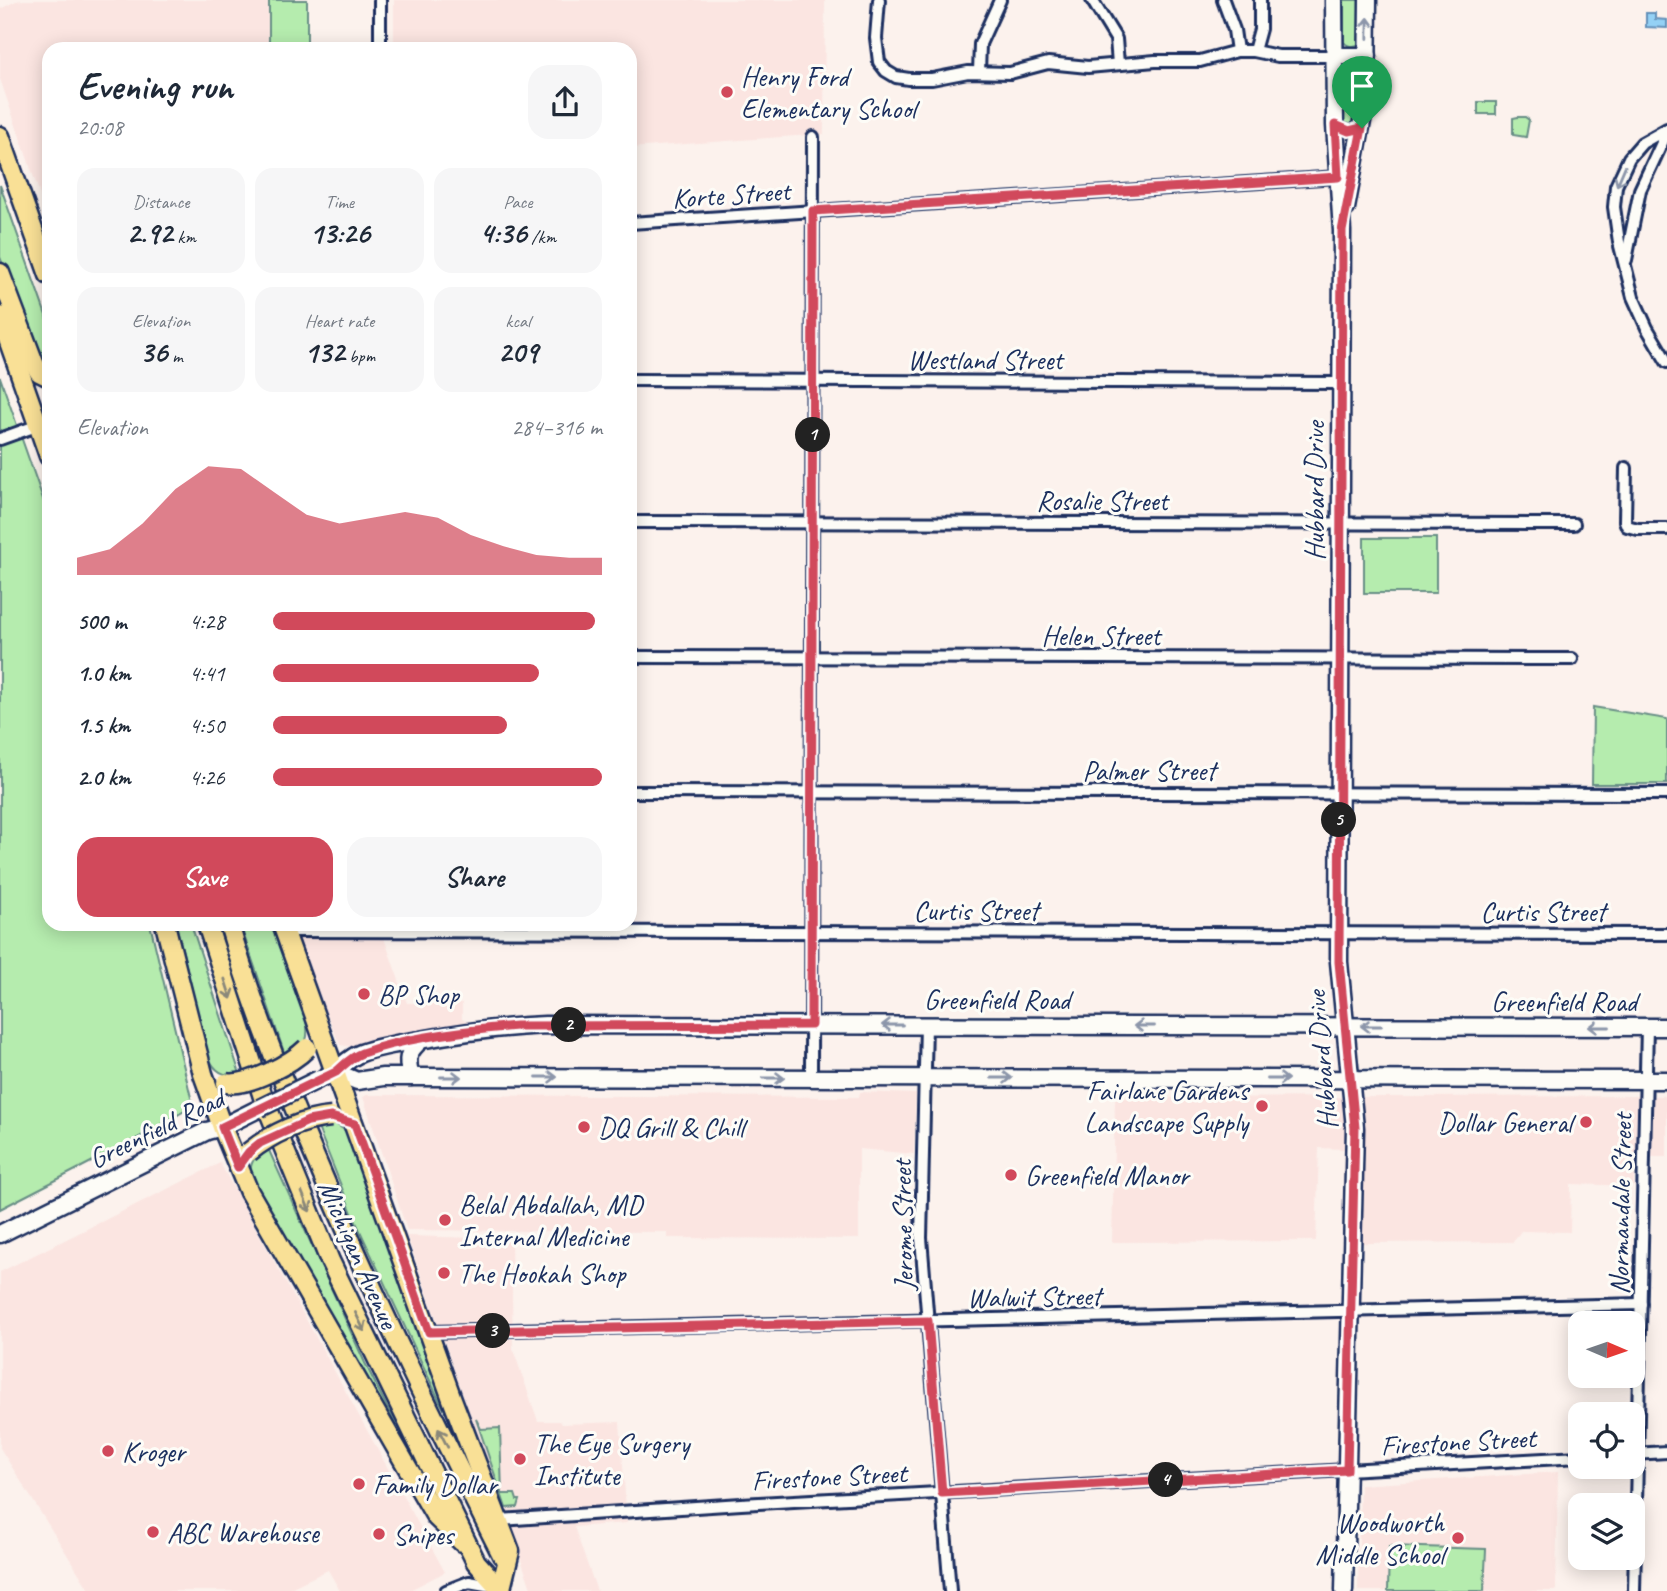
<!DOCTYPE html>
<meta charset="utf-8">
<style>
:root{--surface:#fff;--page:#f6f6f7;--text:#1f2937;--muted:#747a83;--accent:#d1495b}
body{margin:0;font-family:Caveat,sans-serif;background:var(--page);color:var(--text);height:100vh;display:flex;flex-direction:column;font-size:26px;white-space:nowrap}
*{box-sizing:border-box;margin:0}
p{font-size:23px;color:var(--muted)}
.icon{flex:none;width:38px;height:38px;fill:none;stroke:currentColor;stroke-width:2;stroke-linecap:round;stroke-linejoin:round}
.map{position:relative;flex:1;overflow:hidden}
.side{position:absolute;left:42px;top:42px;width:595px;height:889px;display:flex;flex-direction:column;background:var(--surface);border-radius:21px;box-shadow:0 4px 18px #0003}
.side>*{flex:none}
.needle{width:46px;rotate:92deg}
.tools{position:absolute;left:1568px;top:1311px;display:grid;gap:14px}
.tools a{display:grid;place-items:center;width:77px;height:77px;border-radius:14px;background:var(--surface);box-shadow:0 4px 18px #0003;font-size:35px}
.pin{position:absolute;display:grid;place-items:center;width:60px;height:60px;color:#fff;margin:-72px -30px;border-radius:50% 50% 50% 0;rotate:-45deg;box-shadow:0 0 7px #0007}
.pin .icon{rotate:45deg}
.km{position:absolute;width:35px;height:35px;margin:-18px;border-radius:50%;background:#222;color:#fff;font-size:19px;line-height:35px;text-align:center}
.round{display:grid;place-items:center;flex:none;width:74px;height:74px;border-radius:21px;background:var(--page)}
.overview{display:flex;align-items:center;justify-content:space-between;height:119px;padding:0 35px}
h1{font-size:38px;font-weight:600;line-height:52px}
.metrics{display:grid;grid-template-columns:repeat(3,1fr);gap:10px;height:119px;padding:7px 35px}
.metrics div{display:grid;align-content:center;border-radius:18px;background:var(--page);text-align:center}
.metrics b{font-size:30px;font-weight:600}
.metrics small{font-size:19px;font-weight:400}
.metrics p{font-size:19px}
.chart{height:196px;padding:14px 35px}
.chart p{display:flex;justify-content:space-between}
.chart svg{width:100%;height:126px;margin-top:7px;fill:var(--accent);opacity:.7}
.button{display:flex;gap:14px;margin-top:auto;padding:14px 35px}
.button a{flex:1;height:80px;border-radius:21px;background:var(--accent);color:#fff;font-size:28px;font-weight:600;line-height:80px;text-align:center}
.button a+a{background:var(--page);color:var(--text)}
ul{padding:0 35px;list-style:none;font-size:23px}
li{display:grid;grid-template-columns:112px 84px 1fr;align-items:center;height:52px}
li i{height:18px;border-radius:9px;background:var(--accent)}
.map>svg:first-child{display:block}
.built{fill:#fbe5e1}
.green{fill:#b5ecae;stroke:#688e86;stroke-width:2}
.water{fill:#94d1f5;stroke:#6490b9;stroke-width:2}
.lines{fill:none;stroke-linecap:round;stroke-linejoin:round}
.street-casing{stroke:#1b2f5e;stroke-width:16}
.secondary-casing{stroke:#1b2f5e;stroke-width:21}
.primary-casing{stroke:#1b2f5e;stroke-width:23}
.street{stroke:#fdfcf7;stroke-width:10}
.secondary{stroke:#fdfcf7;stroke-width:16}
.primary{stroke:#f9e096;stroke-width:18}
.secondary-bridge-casing{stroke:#1b2f5e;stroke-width:21;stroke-linecap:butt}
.primary-bridge-casing{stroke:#1b2f5e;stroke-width:23;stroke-linecap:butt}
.secondary-bridge{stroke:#fdfcf7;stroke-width:16}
.primary-bridge{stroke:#f9e096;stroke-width:18}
.oneway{stroke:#8c96aa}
.oneway2{stroke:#8a887a}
.route-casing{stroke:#fff;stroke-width:14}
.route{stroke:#d1495b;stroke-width:9}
.poi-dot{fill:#d1495b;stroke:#fdfcf7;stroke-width:2.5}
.labels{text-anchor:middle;stroke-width:6;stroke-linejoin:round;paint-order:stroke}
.poi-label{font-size:28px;fill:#1b2f5e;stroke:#fdfcf7;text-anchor:start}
.street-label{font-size:28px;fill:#1b2f5e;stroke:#fdfcf7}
</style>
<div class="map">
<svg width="1667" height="1591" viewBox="0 0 1667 1591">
<rect width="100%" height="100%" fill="#fcf2ed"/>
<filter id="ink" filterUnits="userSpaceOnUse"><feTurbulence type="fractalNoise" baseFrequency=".0143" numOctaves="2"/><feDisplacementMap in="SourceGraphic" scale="14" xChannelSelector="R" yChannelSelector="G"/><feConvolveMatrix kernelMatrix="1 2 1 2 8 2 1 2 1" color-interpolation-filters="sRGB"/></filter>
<g filter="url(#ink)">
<g class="built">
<path d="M 23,0 L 269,0 L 269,49 L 49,49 L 49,221 L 0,79 L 0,9 L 16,1 Z"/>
<path d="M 394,0 L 825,0 L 824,134 L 630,148 L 630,49 L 394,49 Z"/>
<path d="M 292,924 L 379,924 L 407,1003 L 462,1003 L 462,1019 L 469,1022 L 354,1047 L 340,1045 L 312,980 Z"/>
<path d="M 860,1092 L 916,1094 L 914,1154 L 859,1149 L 859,1239 L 667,1238 L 667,1232 L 658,1232 L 407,1230 L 363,1097 L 367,1095 L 859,1097 Z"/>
<path d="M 1667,1096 L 1667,1157 L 1634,1157 L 1634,1186 L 1571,1184 L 1570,1232 L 1521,1231 L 1513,1242 L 1364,1243 L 1342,1241 L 1344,1149 L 1319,1148 L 1316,1241 L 1112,1242 L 1115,1098 Z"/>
<path d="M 220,1163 L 445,1572 L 408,1591 L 340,1591 L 328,1570 L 284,1591 L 90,1591 L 0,1448 L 0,1272 Z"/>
<path d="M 407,1236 L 511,1239 L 513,1349 L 538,1421 L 560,1421 L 562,1424 L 620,1422 L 627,1523 L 574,1527 L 597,1591 L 532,1591 Z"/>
<path d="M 1558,1472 L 1556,1591 L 1358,1591 L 1360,1485 Z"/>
</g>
<g class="green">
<rect x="269" y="0" width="38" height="49"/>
<path d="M 1344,0 L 1363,0 L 1360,44 C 1354,47 1348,47 1344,42 Z"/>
<path d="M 1349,64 L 1358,64 L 1362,69 L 1355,125 L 1345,123 L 1343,117 L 1343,69 Z"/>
<rect x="1478" y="102" width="18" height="12"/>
<path d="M 1518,117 L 1525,117 L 1529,120 L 1526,137 L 1513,135 L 1513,118 Z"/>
<path d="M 0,185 L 49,324 L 49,371 L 45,370 L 0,257 Z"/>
<path d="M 0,377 L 49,516 L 49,924 L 150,924 L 193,1106 L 134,1140 L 0,1209 Z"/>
<rect x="1364" y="538" width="72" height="55"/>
<path d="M 1593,707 L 1667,719 L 1667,784 L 1592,784 Z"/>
<path d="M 176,924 L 191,924 L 241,1077 C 223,1075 215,1073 208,1056 Z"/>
<path d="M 240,924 L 274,924 C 282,947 314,1020 306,1040 C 302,1049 294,1052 286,1058 Z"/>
<path d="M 333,1122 L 350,1134 L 453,1425 L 439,1400 L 354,1218 L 316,1123 Z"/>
<path d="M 267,1146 L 365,1363 L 408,1449 L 406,1450 L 251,1177 C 248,1162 257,1154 267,1146 Z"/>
<path d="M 476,1419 L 481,1429 L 500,1428 L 502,1494 L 515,1494 L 517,1500 L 520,1500 L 518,1507 L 506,1508 Z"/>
<path d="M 1389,1546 L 1486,1549 L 1484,1591 L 1388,1591 Z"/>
</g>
<path class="water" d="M 1646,13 L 1655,13 L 1655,19 L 1667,20 L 1667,28 L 1646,27 Z"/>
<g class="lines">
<g class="street-casing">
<g id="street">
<path d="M 879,0 L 876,38 L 879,62 L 886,71 L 896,77 L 909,79 L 932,79 L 968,72 L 1010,73 L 1048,63 L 1088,67 L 1155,61 L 1200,61 L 1237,51 L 1254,51 L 1278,56 L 1334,56"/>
<path d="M 1092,0 L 1116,39 L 1118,64"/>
<path d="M 1223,0 L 1234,30 L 1237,51"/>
<path d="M 380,49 L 380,0"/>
<path d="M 1254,51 L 1260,29 L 1260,0"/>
<path d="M 979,72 L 980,44 L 1000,0"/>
<path d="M 1667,129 L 1642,143 L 1629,158 L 1616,186 L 1614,207 L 1619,242 L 1633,297 L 1647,328 L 1667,362"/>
<path d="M 630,223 L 1338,177"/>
<path d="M 1626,260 L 1640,190 L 1667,132"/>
<path d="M 630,380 L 1340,383"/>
<path d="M 0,439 L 39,425"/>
<path d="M 1626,468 L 1625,521 L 1627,526 L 1638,529 L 1667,529"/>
<path d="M 630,522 L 1574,524"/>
<path d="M 630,657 L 1572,659"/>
<path d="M 630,792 L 1667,794"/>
<path d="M 285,931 L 1667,934"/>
<path d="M 926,1025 L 921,1238 L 950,1591"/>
<path d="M 811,1078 L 813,137"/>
<path d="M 429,1332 L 1641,1304"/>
<path d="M 1633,1454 L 1667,1452"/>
<path d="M 500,1520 L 741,1504 L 1580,1457"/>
<path d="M 446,1591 L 469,1582 L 497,1587"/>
<path d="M 1634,1591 L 1647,1027"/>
</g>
</g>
<g class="secondary-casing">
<g id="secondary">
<path d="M 1334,0 L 1335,125 L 1342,231 L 1339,962 L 1355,1128 L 1344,1591"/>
<path d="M 1334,56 L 1368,56"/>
<path d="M 1346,208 L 1367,94 L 1368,0"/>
<path d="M 336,1072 L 357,1081 L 383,1077 L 411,1077 L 1667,1080"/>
<path d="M 325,1077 C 339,1071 347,1058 361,1053 C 380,1046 401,1043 420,1040 C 462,1032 503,1027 545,1025 L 1667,1027"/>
<path d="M 411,1077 C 406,1059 407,1052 421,1040"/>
<path d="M 0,1234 L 207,1131 L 222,1127 L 260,1108"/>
</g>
</g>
<g class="primary-casing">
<g id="primary">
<path d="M 0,136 L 49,275"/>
<path d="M 0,273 L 34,363 L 39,372 L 49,377"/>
<path d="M 0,316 L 49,456"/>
<path d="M 165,924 L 203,1074 L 222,1127 L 249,1192 L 436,1517 L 462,1542"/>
<path d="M 207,924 L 263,1097 L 330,1261 L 476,1562 L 502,1591"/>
<path d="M 229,924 C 252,1005 284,1085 317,1162 C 373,1296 437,1426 502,1555"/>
<path d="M 282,924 L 452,1399 L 510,1551 L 501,1588"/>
</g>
</g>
<use href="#street" class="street"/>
<use href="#secondary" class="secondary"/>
<use href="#primary" class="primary"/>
<g class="secondary-bridge-casing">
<path id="secondary-bridge" d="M 260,1108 L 319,1079"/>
</g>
<g class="primary-bridge-casing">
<g id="primary-bridge">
<path d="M 226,1083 C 248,1087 292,1063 307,1048"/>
<path d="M 249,1152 C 271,1134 303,1119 331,1117"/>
</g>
</g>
<use href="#secondary-bridge" class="secondary-bridge"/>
<use href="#primary-bridge" class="primary-bridge"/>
</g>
<defs><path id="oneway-shaft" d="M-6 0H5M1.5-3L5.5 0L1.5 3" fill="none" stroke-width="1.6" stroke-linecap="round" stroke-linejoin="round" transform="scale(1.75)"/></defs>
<g class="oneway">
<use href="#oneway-shaft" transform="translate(1368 28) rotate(-89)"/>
<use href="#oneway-shaft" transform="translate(1621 176) rotate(113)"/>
<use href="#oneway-shaft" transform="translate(892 1025) rotate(-180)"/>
<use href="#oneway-shaft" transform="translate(1144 1026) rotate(-180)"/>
<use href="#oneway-shaft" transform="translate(1371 1026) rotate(-180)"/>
<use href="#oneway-shaft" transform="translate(1599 1027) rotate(-180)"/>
<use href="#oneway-shaft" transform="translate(451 1077)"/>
<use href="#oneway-shaft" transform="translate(547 1077)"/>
<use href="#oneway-shaft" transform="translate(774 1078)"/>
<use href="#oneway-shaft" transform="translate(1002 1078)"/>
<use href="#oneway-shaft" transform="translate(1278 1079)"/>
</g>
<g class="oneway2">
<use href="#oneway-shaft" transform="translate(228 989) rotate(72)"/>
<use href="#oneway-shaft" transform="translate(306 1202) rotate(68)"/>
<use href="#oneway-shaft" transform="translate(360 1322) rotate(64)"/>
<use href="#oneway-shaft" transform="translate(443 1438) rotate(-117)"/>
</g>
</g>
<g class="lines" filter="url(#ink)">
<g class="route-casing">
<path id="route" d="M 1335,125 L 1349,131 L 1362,128 L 1342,231 L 1339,962 L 1355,1128 L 1347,1470 L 942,1493 L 928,1321 L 429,1332 L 355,1124 L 331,1117 L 308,1121 L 260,1143 L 249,1152 L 238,1167 L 222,1127 L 336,1072 C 344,1065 351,1057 362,1053 C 405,1037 470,1030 516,1026 L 811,1025 L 813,211 L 1338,177 Z"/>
</g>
<use href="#route" class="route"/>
</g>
<g class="poi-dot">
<circle cx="727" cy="92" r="7"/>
<circle cx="364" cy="994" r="7"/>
<circle cx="1262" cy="1106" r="7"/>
<circle cx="1586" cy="1122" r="7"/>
<circle cx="584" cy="1127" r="7"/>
<circle cx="1011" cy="1175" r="7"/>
<circle cx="445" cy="1220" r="7"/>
<circle cx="444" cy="1273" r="7"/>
<circle cx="108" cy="1451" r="7"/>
<circle cx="520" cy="1459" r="7"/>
<circle cx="359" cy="1484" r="7"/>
<circle cx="153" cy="1532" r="7"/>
<circle cx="379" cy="1534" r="7"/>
<circle cx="1458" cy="1538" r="7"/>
</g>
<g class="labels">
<g class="poi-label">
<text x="741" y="86">Henry Ford<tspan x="741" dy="32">Elementary School</tspan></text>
<text x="378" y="1004">BP Shop</text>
<text x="1248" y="1100" text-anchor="end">Fairlane Gardens<tspan x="1248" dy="32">Landscape Supply</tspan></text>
<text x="1572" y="1132" text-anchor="end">Dollar General</text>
<text x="598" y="1137">DQ Grill &amp; Chill</text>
<text x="1025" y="1185">Greenfield Manor</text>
<text x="459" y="1214">Belal Abdallah, MD<tspan x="459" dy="32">Internal Medicine</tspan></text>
<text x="458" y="1283">The Hookah Shop</text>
<text x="534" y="1453">The Eye Surgery<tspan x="534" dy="32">Institute</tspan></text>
<text x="122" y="1461">Kroger</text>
<text x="373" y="1494">Family Dollar</text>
<text x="1444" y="1532" text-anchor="end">Woodworth<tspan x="1444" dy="32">Middle School</tspan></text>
<text x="167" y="1542">ABC Warehouse</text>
<text x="393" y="1544">Snipes</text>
</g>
<g class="street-label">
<text transform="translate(731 194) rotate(-4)" y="10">Korte Street</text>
<text x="985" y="369">Westland Street</text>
<text transform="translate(1314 491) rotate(-90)" y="10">Hubbard Drive</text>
<text x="1102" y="510">Rosalie Street</text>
<text x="1101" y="645">Helen Street</text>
<text x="1149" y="780">Palmer Street</text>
<text x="976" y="920">Curtis Street</text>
<text x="1543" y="921">Curtis Street</text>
<text x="997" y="1009">Greenfield Road</text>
<text x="1564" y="1011">Greenfield Road</text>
<text transform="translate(1321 1060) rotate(-95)" y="10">Hubbard Drive</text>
<text transform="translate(156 1128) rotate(-26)" y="10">Greenfield Road</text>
<text transform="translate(1620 1204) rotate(-89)" y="10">Normandale Street</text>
<text transform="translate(902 1225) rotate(-91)" y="10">Jerome Street</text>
<text transform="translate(359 1254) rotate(66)" y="10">Michigan Avenue</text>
<text transform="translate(1034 1296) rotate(-1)" y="10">Walwit Street</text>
<text transform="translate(1458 1441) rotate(-3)" y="10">Firestone Street</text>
<text transform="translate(829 1476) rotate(-3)" y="10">Firestone Street</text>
</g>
</g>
</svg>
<div class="tools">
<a><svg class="needle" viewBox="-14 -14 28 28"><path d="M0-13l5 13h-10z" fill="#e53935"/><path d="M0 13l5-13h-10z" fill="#747a83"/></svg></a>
<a><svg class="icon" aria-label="locate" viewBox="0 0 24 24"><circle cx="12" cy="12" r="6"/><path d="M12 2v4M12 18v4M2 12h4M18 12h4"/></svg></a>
<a><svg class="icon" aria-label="layers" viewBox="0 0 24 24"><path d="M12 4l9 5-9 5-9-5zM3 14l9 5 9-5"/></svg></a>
</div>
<div class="pin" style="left:1362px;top:128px;background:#1e9e55"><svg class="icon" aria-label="arrive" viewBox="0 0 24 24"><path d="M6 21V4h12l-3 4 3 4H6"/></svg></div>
<b class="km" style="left:813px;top:435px">1</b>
<b class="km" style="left:569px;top:1025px">2</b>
<b class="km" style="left:493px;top:1331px">3</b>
<b class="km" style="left:1166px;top:1480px">4</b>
<b class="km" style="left:1339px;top:820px">5</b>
<section class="side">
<div class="overview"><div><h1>Evening run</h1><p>20:08</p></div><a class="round"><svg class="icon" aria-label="share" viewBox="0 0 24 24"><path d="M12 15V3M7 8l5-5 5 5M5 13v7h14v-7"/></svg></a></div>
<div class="metrics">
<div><p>Distance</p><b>2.92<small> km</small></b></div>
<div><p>Time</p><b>13:26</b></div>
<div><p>Pace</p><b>4:36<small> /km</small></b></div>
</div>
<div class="metrics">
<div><p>Elevation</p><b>36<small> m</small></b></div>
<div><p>Heart rate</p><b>132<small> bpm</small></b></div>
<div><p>kcal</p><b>209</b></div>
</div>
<div class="chart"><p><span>Elevation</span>284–316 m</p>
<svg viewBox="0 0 160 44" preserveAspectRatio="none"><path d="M0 44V38L10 35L20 26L30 14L40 6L50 7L60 15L70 23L80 26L90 24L100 22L110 24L120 30L130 34L140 37L150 38L160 38V44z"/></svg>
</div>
<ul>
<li><b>500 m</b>4:28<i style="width:98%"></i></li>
<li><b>1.0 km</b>4:41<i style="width:81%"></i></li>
<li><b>1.5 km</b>4:50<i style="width:71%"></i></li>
<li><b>2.0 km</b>4:26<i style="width:100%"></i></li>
</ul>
<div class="button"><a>Save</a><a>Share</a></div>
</section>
</div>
